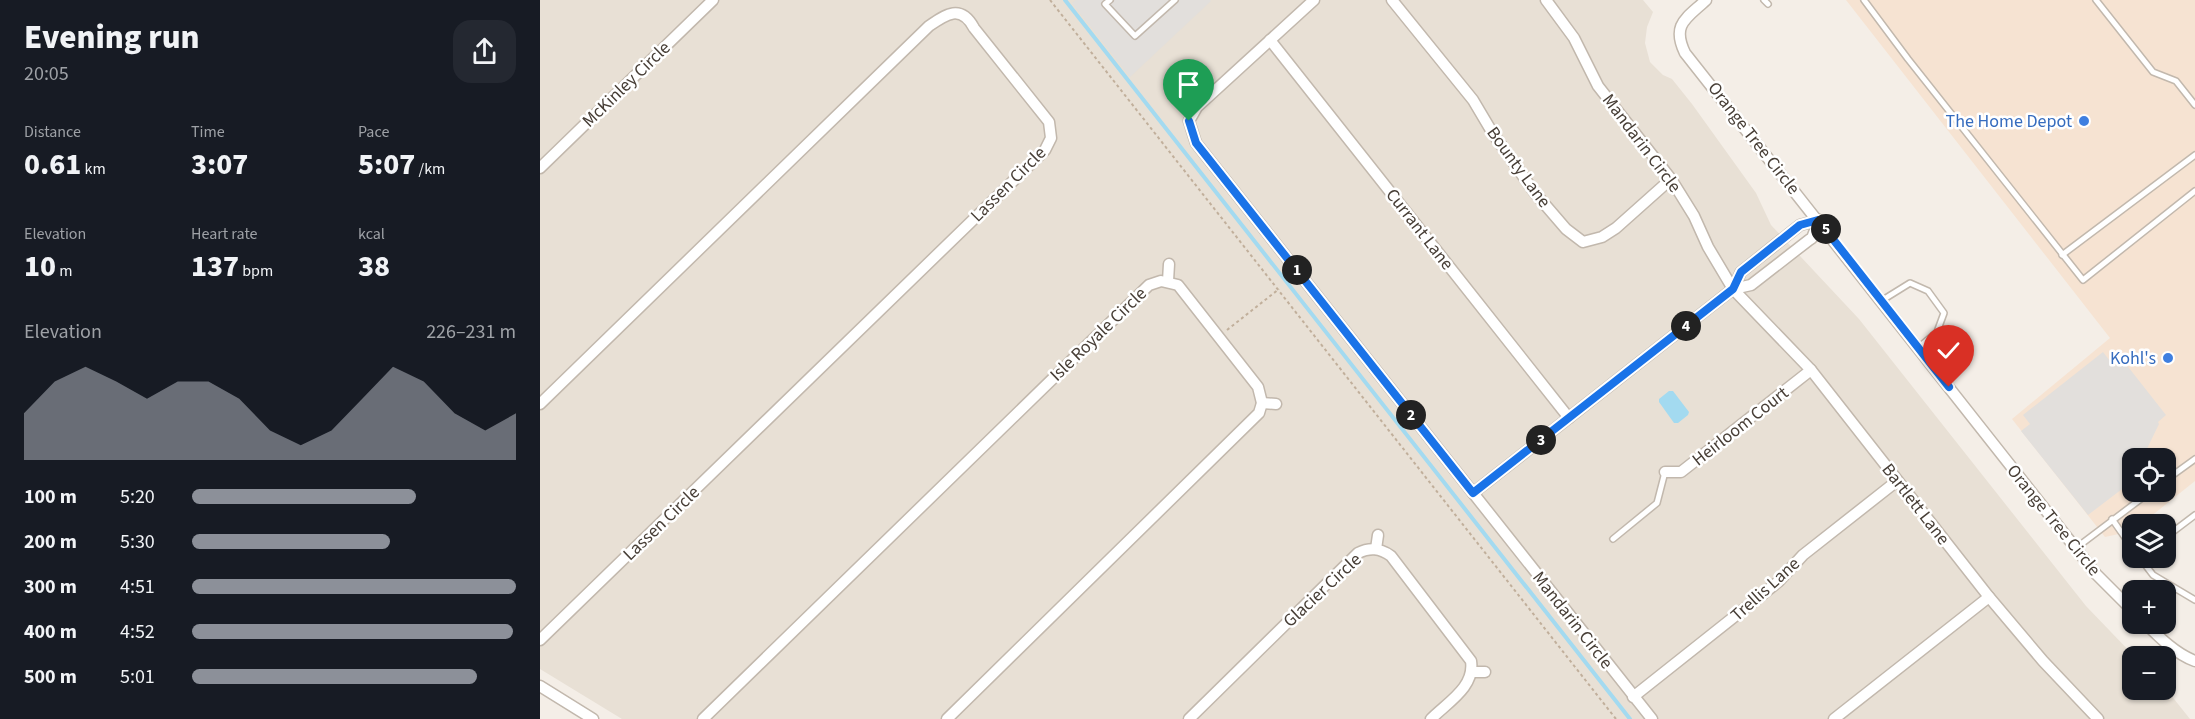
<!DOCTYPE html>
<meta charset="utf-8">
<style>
:root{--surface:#171b24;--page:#242831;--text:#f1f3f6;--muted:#9ea1a6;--accent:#8c9099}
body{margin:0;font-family:"Source Sans 3",sans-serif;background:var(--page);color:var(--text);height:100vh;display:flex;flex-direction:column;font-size:22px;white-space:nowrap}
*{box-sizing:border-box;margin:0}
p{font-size:20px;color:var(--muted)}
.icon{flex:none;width:33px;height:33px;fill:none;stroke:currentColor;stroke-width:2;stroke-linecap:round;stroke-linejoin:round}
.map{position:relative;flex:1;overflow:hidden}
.panel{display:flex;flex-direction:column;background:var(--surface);width:540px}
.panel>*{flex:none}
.tools{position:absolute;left:1582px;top:448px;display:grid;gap:12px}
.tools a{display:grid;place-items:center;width:54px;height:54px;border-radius:12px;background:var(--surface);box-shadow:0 2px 4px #0004;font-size:30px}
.pin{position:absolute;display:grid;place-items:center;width:51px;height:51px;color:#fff;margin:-62px -26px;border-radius:50% 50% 50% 0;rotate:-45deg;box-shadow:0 0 6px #0007}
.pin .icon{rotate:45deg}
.km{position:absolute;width:30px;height:30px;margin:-15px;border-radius:50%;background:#222;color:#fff;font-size:16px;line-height:30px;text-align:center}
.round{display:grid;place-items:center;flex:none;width:63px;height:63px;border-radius:18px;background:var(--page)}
.overview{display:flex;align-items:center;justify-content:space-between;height:102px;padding:0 24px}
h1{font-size:33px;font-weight:800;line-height:45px}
.stats{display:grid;grid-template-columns:repeat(3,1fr);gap:9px;height:102px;padding:6px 24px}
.stats div{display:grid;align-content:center}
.stats b{font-size:30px;font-weight:800}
.stats small{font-size:16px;font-weight:400}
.stats p{font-size:16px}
.chart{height:168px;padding:12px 24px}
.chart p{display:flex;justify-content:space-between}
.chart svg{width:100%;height:108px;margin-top:6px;fill:var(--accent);opacity:.7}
ul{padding:0 24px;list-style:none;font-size:20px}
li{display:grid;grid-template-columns:96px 72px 1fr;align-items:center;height:45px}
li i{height:15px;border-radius:8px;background:var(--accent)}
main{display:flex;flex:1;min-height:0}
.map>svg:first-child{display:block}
.residential{fill:#e8e0d5}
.commercial{fill:#f6e3d2;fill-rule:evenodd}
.parking{fill:#e2dfdc}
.water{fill:#a3daf0}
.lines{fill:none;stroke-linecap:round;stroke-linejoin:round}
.stream{stroke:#a3daf0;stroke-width:4}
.service-casing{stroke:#c2b8ad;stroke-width:8}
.minor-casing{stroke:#c2b8ad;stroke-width:13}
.path{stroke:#c1af9b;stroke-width:2;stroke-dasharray:3 3;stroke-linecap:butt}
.service{stroke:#fff;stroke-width:5}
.minor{stroke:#fff;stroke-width:10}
.route-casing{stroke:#fff;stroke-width:12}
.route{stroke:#1a73e8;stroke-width:8}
.shop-dot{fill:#3f7fe0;stroke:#fff;stroke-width:2}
.labels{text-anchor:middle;stroke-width:5;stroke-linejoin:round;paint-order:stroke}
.street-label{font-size:18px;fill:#473e36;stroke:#fff}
.shop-label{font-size:18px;fill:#366cbe;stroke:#fff;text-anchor:end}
</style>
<main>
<section class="panel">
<div class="overview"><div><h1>Evening run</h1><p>20:05</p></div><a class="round"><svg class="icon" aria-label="share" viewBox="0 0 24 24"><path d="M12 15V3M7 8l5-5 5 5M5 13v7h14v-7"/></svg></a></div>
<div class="stats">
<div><p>Distance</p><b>0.61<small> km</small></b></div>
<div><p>Time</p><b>3:07</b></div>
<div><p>Pace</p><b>5:07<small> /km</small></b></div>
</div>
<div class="stats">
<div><p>Elevation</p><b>10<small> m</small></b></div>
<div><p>Heart rate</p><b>137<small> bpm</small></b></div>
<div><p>kcal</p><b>38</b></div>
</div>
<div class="chart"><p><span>Elevation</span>226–231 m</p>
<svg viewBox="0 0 160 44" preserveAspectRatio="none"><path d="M0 44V25L10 12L20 6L30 12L40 19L50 12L60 12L70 19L80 32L90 38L100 32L110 19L120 6L130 12L140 25L150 32L160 25V44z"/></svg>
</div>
<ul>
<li><b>100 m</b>5:20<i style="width:69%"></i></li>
<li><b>200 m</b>5:30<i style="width:61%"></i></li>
<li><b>300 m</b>4:51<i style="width:100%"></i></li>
<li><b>400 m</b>4:52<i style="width:99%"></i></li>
<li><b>500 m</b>5:01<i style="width:88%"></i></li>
</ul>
</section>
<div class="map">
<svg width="1655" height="719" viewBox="0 0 1655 719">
<rect width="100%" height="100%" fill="#f4eee7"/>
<path class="residential" d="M 0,0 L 1103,0 L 1113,12 L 1107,27 L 1105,43 L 1110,62 L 1123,75 L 1132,79 L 1152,104 L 1216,193 L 1231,225 L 1319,319 L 1546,606 L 1595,657 L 1593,657 L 1593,690 L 1626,689 L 1650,719 L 82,719 L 0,669 Z"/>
<path class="commercial" d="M 1306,0 L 1655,0 L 1655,481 L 1600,525 L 1593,525 L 1592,531 L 1565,537 L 1472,419 L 1570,338 ZM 1593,459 L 1626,459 L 1626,492 L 1593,492 Z"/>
<g class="parking">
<path d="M 536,0 L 670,0 L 671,1 L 590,77 L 532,3 Z"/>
<path d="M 1563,352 L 1570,361 L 1578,354 L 1626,415 L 1618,422 L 1619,424 L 1602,459 L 1593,459 L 1593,477 L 1590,483 L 1548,515 L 1481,431 L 1490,424 L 1483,415 Z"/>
</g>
<path class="water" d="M 1129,391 L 1133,391 L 1149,412 L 1148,415 L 1138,423 L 1134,423 L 1119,402 L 1119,399 Z"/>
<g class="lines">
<path class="stream" d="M 525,0 L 1090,719"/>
<g class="service-casing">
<g id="service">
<path d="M 570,0 L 565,4 L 595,36 L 635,0"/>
<path d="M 1224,0 L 1228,4"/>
<path d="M 1324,0 L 1368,59 L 1543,280 L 1655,191"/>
<path d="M 1556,0 L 1613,72 L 1636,81 L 1655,105"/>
<path d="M 1522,255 L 1655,155"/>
<path d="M 1341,301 L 1370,283 L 1388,291 L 1404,313 L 1397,332 L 1378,348"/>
<path d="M 1626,480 L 1655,459"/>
<path d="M 1572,519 L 1593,549"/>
<path d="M 1626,537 L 1655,515"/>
<path d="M 1073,539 L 1117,503 L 1125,472"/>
<path d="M 1536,548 L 1610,492"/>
<path d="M 1600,558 L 1613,575 L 1655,600"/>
</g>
</g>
<g class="minor-casing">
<g id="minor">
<path d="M 774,0 L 657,107 L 649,121 L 656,143 L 1112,719"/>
<path d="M 852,0 L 933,100 L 952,132 L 995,193 L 1026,229 L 1043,242 L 1062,237 L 1076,228 L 1131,179"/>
<path d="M 1006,0 L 1034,38 L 1058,86 L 1131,179 L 1154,216 L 1168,247 L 1193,289 L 1271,370 L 1449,597 L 1503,661 L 1558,719"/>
<path d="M 1166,0 C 1147,18 1131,24 1145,53 L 1556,574 L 1593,611"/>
<path d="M 730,40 L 1029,418"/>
<path d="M 0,168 L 173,0"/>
<path d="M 628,281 L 629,264"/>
<path d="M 1193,289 L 1201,272 L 1260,225 L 1279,220"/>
<path d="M 722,403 L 736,404"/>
<path d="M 0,404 L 389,26 C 406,14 421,4 434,28 L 509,122 L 511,138 L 505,150 L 0,640"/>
<path d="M 1125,472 L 1141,472 L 1271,370"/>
<path d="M 933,493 L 1184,296 L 1193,289 L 1211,285 L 1269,240 L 1272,238 L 1279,220"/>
<path d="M 836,549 L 838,535"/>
<path d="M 1606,624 C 1620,638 1636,654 1655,661"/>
<path d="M 932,672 L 945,672"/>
<path d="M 0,686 L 53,719"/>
<path d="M 1093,697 L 1238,582 L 1263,555 L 1357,481"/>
<path d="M 163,719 L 609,285 L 621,281 L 638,285 L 718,387 L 722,403 L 719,413 L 407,719"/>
<path d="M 649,719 L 818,553 C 830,547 840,548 851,556 L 931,661 C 935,687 908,702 891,719"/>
<path d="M 1294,719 L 1449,597"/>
</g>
</g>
<g class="path">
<path d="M 510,0 L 1076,719"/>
<path d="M 687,330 L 739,289"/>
</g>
<use href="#service" class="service"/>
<use href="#minor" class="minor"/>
</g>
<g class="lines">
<g class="route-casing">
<path id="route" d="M 649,121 L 656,143 L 933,493 L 1193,289 L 1201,272 L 1260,225 L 1278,220 L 1409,387"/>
</g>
<use href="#route" class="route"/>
</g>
<g class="shop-dot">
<circle cx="1544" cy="121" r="6"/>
<circle cx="1628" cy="358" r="6"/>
</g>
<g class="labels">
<g class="street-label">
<text transform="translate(86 84) rotate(-44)" y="6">McKinley Circle</text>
<text transform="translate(1214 138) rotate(52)" y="6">Orange Tree Circle</text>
<text transform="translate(1102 143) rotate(53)" y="6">Mandarin Circle</text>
<text transform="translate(979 167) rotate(54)" y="6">Bounty Lane</text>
<text transform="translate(468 184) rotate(-45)" y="6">Lassen Circle</text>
<text transform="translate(880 229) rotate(52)" y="6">Currant Lane</text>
<text transform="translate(558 334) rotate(-44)" y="6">Isle Royale Circle</text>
<text transform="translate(1200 426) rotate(-38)" y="6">Heirloom Court</text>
<text transform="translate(1376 504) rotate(52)" y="6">Bartlett Lane</text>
<text transform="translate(1514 520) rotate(51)" y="6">Orange Tree Circle</text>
<text transform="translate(121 523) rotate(-44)" y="6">Lassen Circle</text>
<text transform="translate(1225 589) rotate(-42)" y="6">Trellis Lane</text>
<text transform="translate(782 590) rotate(-43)" y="6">Glacier Circle</text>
<text transform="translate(1033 620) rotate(52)" y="6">Mandarin Circle</text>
</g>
<g class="shop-label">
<text x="1532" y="127">The Home Depot</text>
<text x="1616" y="364">Kohl's</text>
</g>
</g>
</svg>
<div class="tools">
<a><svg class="icon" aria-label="locate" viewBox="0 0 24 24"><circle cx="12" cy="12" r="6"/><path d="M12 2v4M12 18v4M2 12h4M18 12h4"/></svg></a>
<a><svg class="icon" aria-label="layers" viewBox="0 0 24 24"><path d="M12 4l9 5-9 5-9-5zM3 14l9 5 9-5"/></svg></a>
<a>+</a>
<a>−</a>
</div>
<div class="pin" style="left:649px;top:121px;background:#1e9e55"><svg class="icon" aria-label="arrive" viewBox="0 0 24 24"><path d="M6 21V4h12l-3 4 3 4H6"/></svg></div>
<div class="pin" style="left:1409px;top:387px;background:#d93025"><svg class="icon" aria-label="check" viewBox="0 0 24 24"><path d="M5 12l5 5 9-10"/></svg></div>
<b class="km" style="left:757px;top:270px">1</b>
<b class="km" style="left:871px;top:415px">2</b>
<b class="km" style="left:1001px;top:440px">3</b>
<b class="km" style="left:1146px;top:326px">4</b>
<b class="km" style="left:1286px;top:229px">5</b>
</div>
</main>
